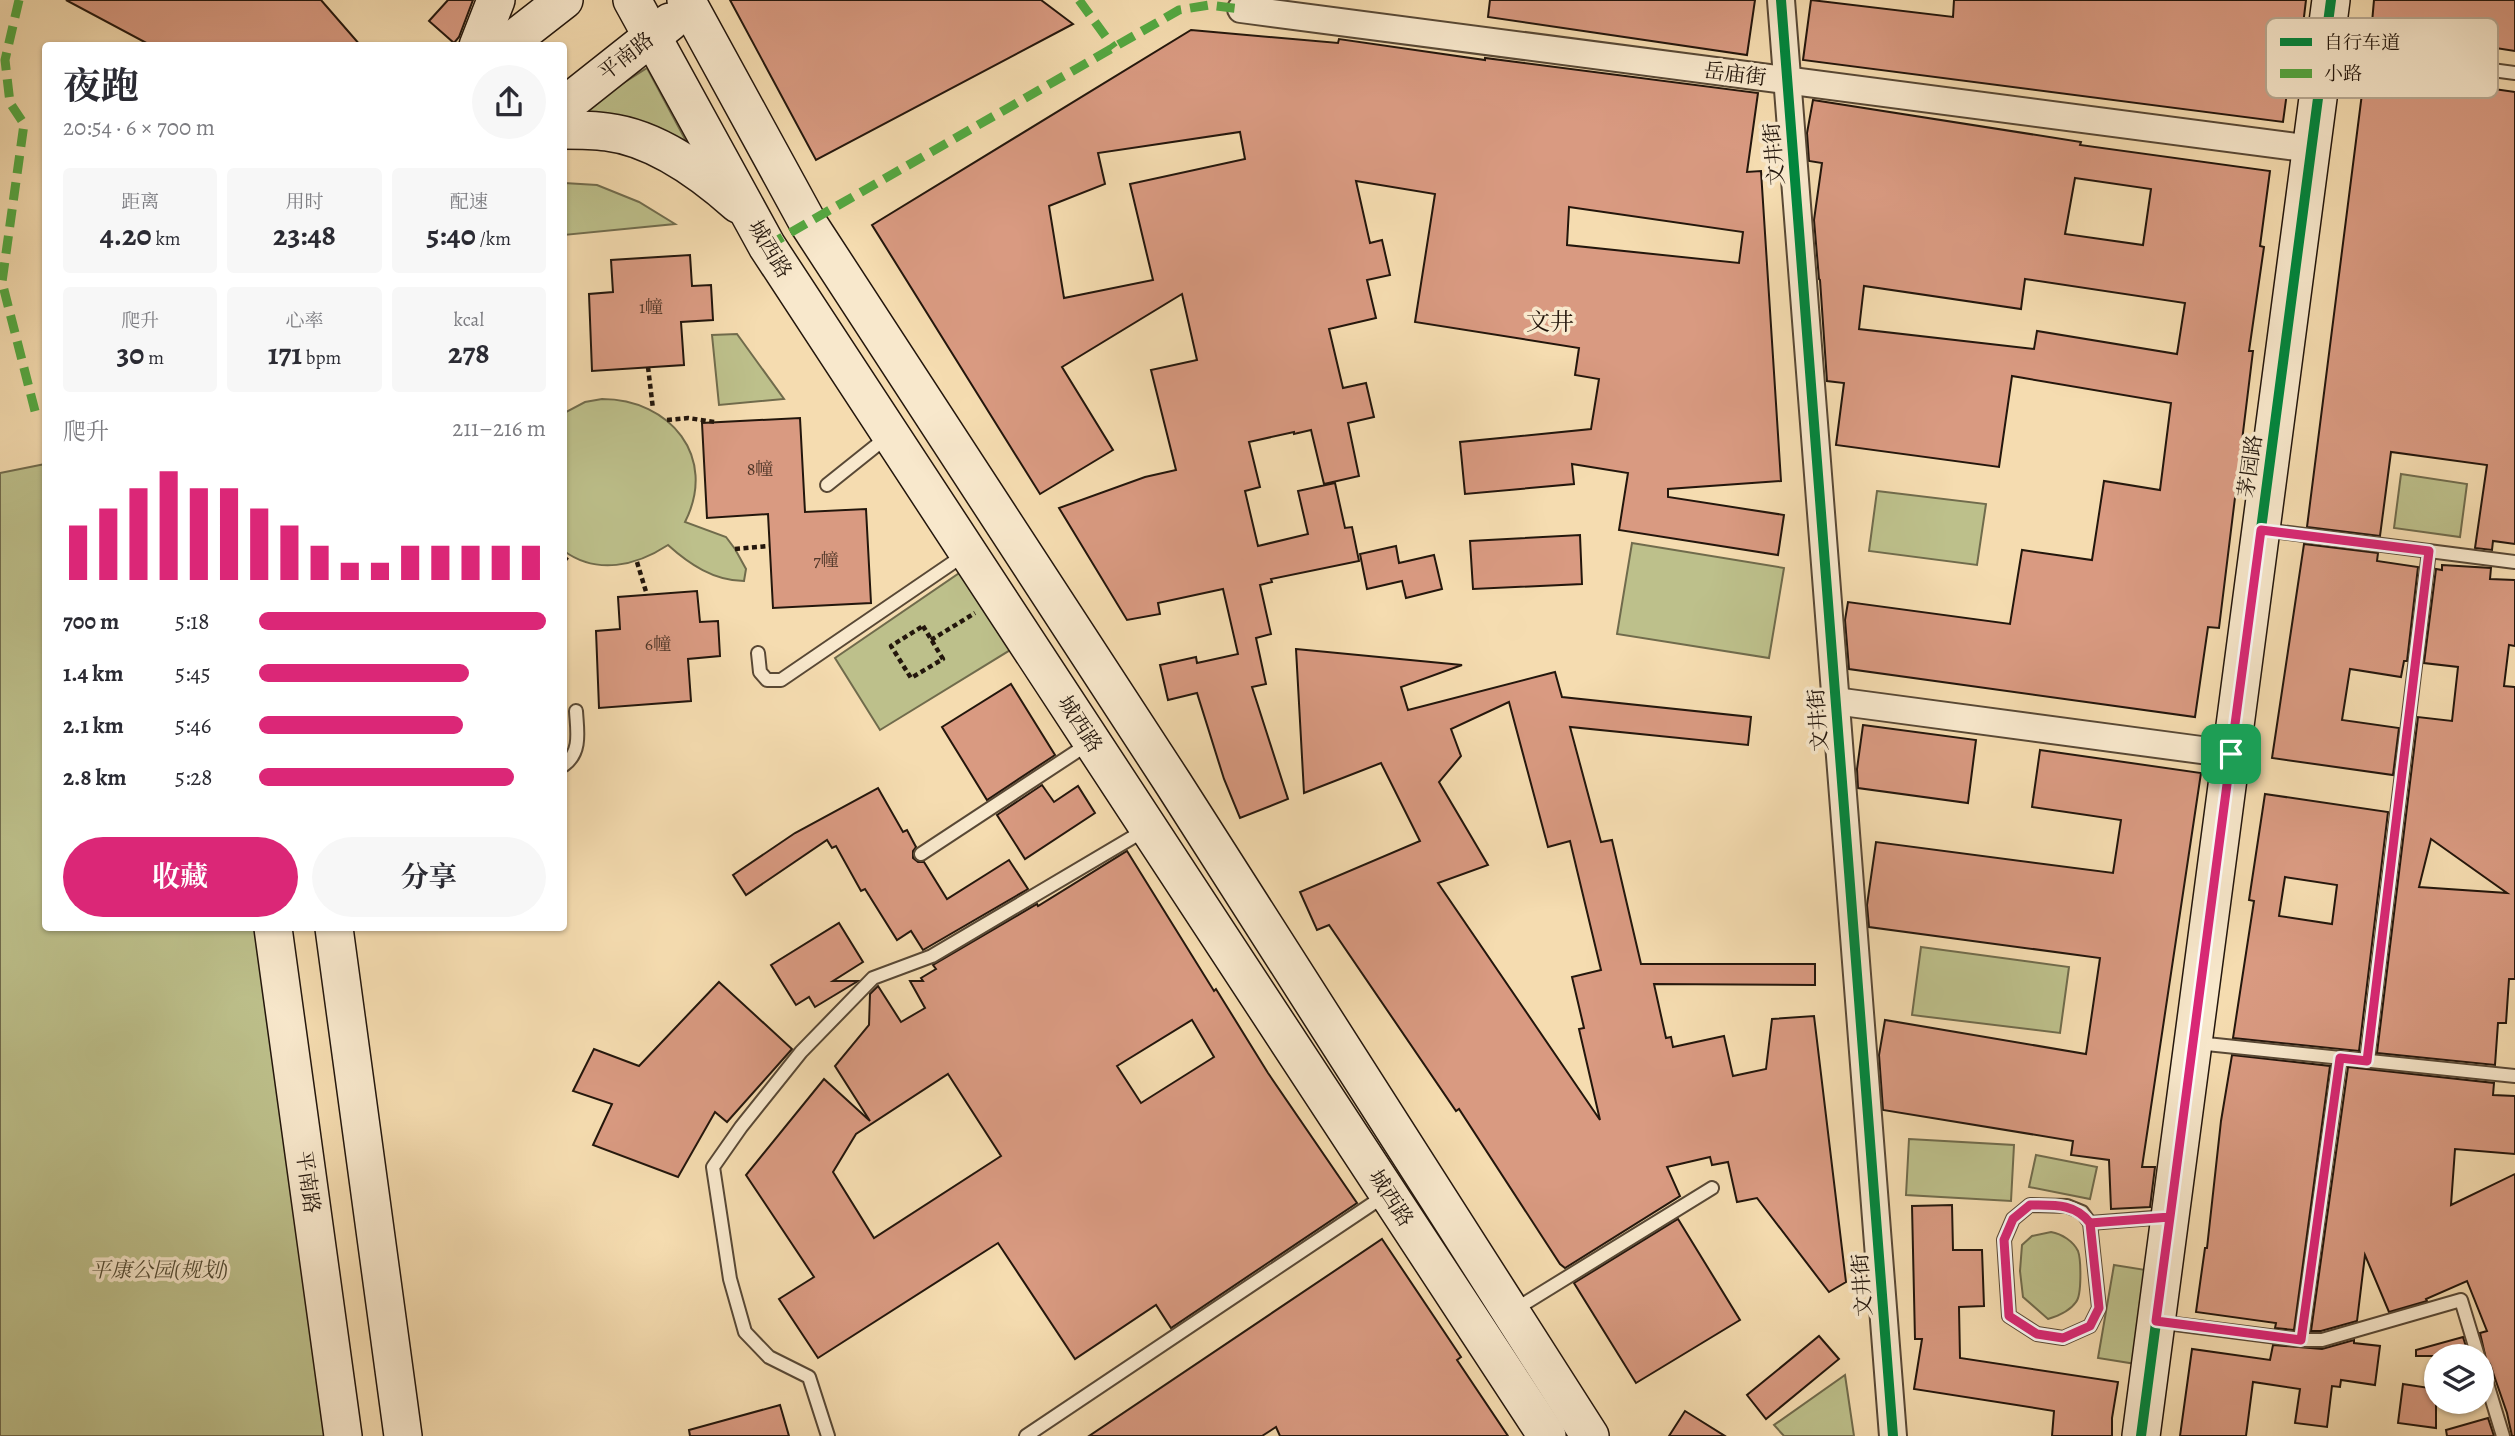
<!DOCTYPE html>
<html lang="zh">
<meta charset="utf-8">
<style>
:root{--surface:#fff;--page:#f7f7f7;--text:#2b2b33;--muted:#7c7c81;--accent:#db2777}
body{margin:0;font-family:Alegreya,"Noto Serif SC",serif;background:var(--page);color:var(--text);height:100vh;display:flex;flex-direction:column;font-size:26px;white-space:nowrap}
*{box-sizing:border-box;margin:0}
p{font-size:23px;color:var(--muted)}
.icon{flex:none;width:38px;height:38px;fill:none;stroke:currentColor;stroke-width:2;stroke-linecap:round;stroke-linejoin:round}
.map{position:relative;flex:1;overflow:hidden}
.drawer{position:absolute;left:42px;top:42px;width:525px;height:889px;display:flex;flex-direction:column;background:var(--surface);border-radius:7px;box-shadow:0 2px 5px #0004}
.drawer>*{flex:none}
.fabs{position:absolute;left:2424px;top:1344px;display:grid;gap:14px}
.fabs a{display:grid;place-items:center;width:70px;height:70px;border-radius:50%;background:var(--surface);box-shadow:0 2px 5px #0004;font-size:35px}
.pin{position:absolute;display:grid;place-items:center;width:60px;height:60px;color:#fff;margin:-30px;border-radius:14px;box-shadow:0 4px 10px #0006}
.round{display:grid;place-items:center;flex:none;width:74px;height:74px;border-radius:37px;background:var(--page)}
.headline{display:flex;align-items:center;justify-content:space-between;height:119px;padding:0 21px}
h1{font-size:38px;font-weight:700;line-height:52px}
.stats{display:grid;grid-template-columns:repeat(3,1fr);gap:10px;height:119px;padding:7px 21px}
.stats div{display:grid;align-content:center;border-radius:7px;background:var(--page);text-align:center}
.stats b{font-size:30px;font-weight:700}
.stats small{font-size:19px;font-weight:400}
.stats p{font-size:19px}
.chart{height:196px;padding:14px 21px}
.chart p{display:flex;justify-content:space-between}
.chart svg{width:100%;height:126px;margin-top:7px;stroke:var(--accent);stroke-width:6}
.primary-button{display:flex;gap:14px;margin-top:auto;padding:14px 21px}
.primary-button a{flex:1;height:80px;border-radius:42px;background:var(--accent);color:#fff;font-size:28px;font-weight:700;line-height:80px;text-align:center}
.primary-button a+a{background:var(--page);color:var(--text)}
ul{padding:0 21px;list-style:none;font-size:23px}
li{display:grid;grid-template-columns:112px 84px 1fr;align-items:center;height:52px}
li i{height:18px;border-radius:9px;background:var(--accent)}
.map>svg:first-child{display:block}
.green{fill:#bdc08b;stroke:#706b4c;stroke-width:2}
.building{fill:#d99a81;stroke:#23160c;stroke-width:2;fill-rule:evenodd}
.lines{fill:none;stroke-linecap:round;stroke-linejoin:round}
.lane-casing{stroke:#584835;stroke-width:16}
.street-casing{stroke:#584835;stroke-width:30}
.secondary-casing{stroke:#23160c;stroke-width:40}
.path{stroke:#23160c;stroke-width:4.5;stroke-dasharray:5 3.5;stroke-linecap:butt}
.lane{stroke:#f8e8cc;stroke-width:12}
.street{stroke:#f8e8cc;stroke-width:26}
.secondary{stroke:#f8e8cc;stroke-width:37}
.quiet{stroke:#53a941;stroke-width:9;stroke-dasharray:18 9;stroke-linecap:butt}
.cycleway-casing{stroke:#f8e8cc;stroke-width:15}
.cycleway{stroke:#00873e;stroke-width:10}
.route-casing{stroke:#fff;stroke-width:14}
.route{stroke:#db2777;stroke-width:9}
.labels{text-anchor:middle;stroke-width:7;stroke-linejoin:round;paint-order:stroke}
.number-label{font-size:18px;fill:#503729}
.street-label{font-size:21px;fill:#23160c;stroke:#f8e8cc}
.park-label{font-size:21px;font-style:italic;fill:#514932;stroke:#f8e8cc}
.quarter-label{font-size:24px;fill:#23160c;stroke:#f8e8cc}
.key{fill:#f8e8cc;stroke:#b8a992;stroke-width:2}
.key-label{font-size:19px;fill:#23160c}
</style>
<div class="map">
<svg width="2515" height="1436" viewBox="0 0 2515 1436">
<rect width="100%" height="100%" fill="#f5dcb0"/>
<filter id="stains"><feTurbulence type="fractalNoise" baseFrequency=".00286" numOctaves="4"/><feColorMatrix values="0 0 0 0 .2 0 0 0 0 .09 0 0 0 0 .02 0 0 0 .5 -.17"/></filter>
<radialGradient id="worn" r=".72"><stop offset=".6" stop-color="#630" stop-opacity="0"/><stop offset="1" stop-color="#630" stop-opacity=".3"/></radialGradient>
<g class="green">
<path d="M 647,68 L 693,154 L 567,119 Z"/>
<path d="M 564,183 L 597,185 L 639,202 L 675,224 L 564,235 Z"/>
<path d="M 737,334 L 784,399 L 719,405 L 712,335 Z"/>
<path d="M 602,399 C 670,399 718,457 685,522 L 726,537 L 735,549 L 746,569 L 744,581 C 714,581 689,564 668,545 C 636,566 597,575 564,551 L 564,413 L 585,402 Z"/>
<path d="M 45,464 L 46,928 L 273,928 L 343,1436 L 0,1436 L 0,473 Z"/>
<path d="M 2401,474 L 2467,484 L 2460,537 L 2394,528 Z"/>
<path d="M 1877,491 L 1986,504 L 1977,565 L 1869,551 Z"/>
<path d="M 1632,543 L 1784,568 L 1769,658 L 1617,634 Z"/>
<path d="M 974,563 L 1025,641 L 880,730 L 835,658 Z"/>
<path d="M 1921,947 L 2069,967 L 2060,1033 L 1912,1015 Z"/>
<path d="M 1909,1139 L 2014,1145 L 2011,1201 L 1906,1195 Z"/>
<path d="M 2036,1155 L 2097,1167 L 2090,1199 L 2029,1187 Z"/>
<path d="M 2051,1232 C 2062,1234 2073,1241 2078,1251 C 2081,1259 2082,1295 2076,1302 C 2070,1311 2058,1316 2048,1319 L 2023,1297 L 2020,1271 L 2022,1245 L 2032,1236 Z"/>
<path d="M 2114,1265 L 2152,1271 L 2136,1364 L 2098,1358 Z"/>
<path d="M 1845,1375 L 1854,1436 L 1784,1436 L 1774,1425 Z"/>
</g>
<g class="building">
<path d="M 66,0 L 321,0 L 361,46 L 152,46 Z"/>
<path d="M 448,0 L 473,0 L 459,37 L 454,43 L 429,21 Z"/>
<path d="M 730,0 L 1041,0 L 1073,24 L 816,160 Z"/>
<path d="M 1490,0 L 1755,0 L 1747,55 L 1488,17 Z"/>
<path d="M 1811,0 L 1953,17 L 1954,0 L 2306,0 L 2301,42 L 2294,41 L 2283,122 L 1803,60 Z"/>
<path d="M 2374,0 L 2515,0 L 2515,51 L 2444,40 L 2442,54 L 2370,45 Z"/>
<path d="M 1191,30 L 1338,43 L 1339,39 L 1485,60 L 1485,58 L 1758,93 L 1747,172 L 1761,171 L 1781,481 L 1668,489 L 1668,497 L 1784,515 L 1778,555 L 1619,530 L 1628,473 L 1572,464 L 1574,484 L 1465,494 L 1460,442 L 1591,429 L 1599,379 L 1575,375 L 1579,348 L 1415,322 L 1435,194 L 1356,181 L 1370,243 L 1382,240 L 1390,275 L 1367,280 L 1376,318 L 1329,329 L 1343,388 L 1366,383 L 1374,417 L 1348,423 L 1359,476 L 1324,484 L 1311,430 L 1294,434 L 1294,432 L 1249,442 L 1260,487 L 1245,491 L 1258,546 L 1308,534 L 1298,491 L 1335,483 L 1345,528 L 1352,527 L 1359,561 L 1271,579 L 1272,582 L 1260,585 L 1271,634 L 1256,638 L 1266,684 L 1252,687 L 1288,799 L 1240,818 L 1224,779 L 1197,693 L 1168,700 L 1160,665 L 1196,657 L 1197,663 L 1238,654 L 1223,589 L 1158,603 L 1160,614 L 1127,620 L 1059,508 L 1145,477 L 1176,470 L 1151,370 L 1197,360 L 1182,294 L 1062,367 L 1113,450 L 1040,494 L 872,225 ZM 1240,132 L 1245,159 L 1130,184 L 1153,280 L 1064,298 L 1049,206 L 1105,184 L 1098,153 ZM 1569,207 L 1743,232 L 1739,263 L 1567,245 Z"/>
<path d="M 2366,62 L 2440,72 L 2438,81 L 2515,92 L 2515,544 L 2493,541 L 2492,550 L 2475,548 L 2487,465 L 2391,452 L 2380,536 L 2307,527 Z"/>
<path d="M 1813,100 L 2081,142 L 2080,145 L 2270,171 L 2260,246 L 2264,247 L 2249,351 L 2253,351 L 2219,628 L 2208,627 L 2195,717 L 1849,669 L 1845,620 L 1848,602 L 2010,624 L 2022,550 L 2092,560 L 2104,481 L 2160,490 L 2171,403 L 2012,376 L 1999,467 L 1836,445 L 1844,383 L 1827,381 L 1820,280 L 1819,279 L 1814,220 L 1822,163 L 1809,161 L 1807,133 ZM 2075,178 L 2151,189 L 2143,245 L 2065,234 ZM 2025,279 L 2185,303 L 2177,354 L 2037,331 L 2034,349 L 1859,329 L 1864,286 L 2021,309 Z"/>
<path d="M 690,255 L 692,286 L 711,285 L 713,320 L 681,322 L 684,365 L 592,371 L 589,294 L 613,292 L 611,260 Z"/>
<path d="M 800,418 L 805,512 L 866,509 L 871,603 L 773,608 L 768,514 L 707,518 L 702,423 Z"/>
<path d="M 1580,535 L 1582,584 L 1473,589 L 1470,541 Z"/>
<path d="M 2304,544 L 2378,553 L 2377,561 L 2418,567 L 2407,661 L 2404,661 L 2401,677 L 2350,669 L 2342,720 L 2399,728 L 2393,775 L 2272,758 Z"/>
<path d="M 1396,546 L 1399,563 L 1434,555 L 1442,589 L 1406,598 L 1402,581 L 1367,589 L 1360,554 Z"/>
<path d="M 2442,565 L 2491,568 L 2490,579 L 2515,580 L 2515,646 L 2509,645 L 2504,686 L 2515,687 L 2515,979 L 2509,979 L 2506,1023 L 2498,1023 L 2495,1065 L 2377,1053 L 2418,717 L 2452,721 L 2458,667 L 2424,663 L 2436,569 L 2442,570 ZM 2431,839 L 2507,893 L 2419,887 Z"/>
<path d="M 697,591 L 700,622 L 718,621 L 720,656 L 688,659 L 691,701 L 599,708 L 596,631 L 620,629 L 618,597 Z"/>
<path d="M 1296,649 L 1462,665 L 1401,687 L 1408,710 L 1555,672 L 1562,697 L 1751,717 L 1748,745 L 1570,727 L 1601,842 L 1612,840 L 1641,964 L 1815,964 L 1815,985 L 1654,984 L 1666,1038 L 1671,1037 L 1673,1047 L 1724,1036 L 1733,1076 L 1766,1069 L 1772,1019 L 1814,1016 L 1846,1282 L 1829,1292 L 1757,1198 L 1737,1202 L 1728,1162 L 1712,1165 L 1710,1157 L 1667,1167 L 1680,1196 L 1565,1268 L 1560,1264 L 1459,1109 L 1456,1111 L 1329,925 L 1317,930 L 1300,892 L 1420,841 L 1381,763 L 1304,793 ZM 1509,702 L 1548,847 L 1570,841 L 1601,970 L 1572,977 L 1584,1028 L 1579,1029 L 1600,1120 L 1438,883 L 1488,865 L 1439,782 L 1461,756 L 1451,729 Z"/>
<path d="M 1011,684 L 1055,755 L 987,800 L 942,727 Z"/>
<path d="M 1863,725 L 1976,740 L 1968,803 L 1858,788 L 1857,769 Z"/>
<path d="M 2040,750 L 2201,773 L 2142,1167 L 2155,1167 L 2150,1207 L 2111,1209 L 2109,1160 L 2071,1155 L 2073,1141 L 1883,1110 L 1879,1055 L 1885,1020 L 2086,1054 L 2100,958 L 1869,927 L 1867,905 L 1876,842 L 2113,873 L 2121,820 L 2032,807 Z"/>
<path d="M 1042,785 L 1054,802 L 1078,786 L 1095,813 L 1025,859 L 997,815 Z"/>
<path d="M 878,788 L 903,832 L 907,830 L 916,847 L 913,851 L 913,858 L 918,862 L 924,862 L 947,899 L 1009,860 L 1028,889 L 923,950 L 911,931 L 897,940 L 865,889 L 861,891 L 836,846 L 832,848 L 827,840 L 746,895 L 733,875 L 795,833 Z"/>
<path d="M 2265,794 L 2388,812 L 2359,1051 L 2233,1038 L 2254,901 L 2249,900 ZM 2285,877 L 2337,885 L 2332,924 L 2279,916 Z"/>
<path d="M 1127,851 L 1214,991 L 1216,989 L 1268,1073 L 1357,1203 L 1171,1328 L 1156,1305 L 1075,1359 L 998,1243 L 818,1358 L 779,1299 L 814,1277 L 746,1175 L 824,1079 L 870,1121 L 835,1066 L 869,1025 L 870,994 L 878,986 L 901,1022 L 925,1008 L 910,981 L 923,981 L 921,978 L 936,969 L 933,965 L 1037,904 L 1038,906 ZM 1192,1020 L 1214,1057 L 1141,1103 L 1117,1066 ZM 948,1074 L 1001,1156 L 874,1238 L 833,1172 L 856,1134 Z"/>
<path d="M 839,923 L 863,962 L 833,981 L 858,981 L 815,1007 L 809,997 L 796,1005 L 771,965 Z"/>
<path d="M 719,982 L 792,1049 L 727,1122 L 715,1112 L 678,1177 L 593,1145 L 612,1104 L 573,1091 L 594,1049 L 639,1066 Z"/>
<path d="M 2232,1055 L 2330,1066 L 2294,1330 L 2275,1328 L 2276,1323 L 2196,1312 L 2205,1248 L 2207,1248 L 2221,1121 Z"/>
<path d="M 2348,1067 L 2494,1083 L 2493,1095 L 2515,1096 L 2515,1154 L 2455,1149 L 2451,1205 L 2515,1174 L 2515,1436 L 2512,1436 L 2507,1413 L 2490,1364 L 2486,1359 L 2480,1333 L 2487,1331 L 2467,1281 L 2426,1299 L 2427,1301 L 2389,1312 L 2365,1255 L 2357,1321 L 2321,1331 L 2311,1331 Z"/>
<path d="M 1952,1205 L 1953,1250 L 1982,1250 L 1984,1306 L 1959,1307 L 1960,1358 L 2118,1382 L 2112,1418 L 2112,1436 L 2052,1436 L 2054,1411 L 1914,1389 L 1922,1339 L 1915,1339 L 1912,1206 Z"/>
<path d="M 1678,1219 L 1740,1320 L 1636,1383 L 1574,1283 Z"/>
<path d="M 1382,1239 L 1461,1357 L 1457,1360 L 1508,1436 L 1280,1436 L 1276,1427 L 1262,1436 L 1089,1436 Z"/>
<path d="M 1819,1336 L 1839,1359 L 1766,1419 L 1747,1395 Z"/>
<path d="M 2463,1337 L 2469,1356 L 2416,1356 L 2416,1350 Z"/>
<path d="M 2354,1340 L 2354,1343 L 2380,1346 L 2375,1385 L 2341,1380 L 2340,1387 L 2332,1386 L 2327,1427 L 2295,1423 L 2300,1389 L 2253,1382 L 2246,1436 L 2180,1436 L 2192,1349 L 2270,1360 L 2273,1345 L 2322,1349 Z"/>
<path d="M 2403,1384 L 2436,1389 L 2436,1428 L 2398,1423 Z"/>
<path d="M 780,1405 L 789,1436 L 690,1436 L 689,1430 Z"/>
<path d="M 1685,1411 L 1725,1436 L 1669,1436 Z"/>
<path d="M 2488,1418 L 2494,1436 L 2447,1436 L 2446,1430 Z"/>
</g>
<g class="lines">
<g class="lane-casing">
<g id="lane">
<path d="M 2328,48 L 2515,73"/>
<path d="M 827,485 L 887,437"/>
<path d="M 2265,530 L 2515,562"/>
<path d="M 758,653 L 760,672 L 767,680 L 781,680 L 964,555"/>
<path d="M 564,765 C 582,752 577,730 576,711"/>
<path d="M 921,854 L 1088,744"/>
<path d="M 2197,1043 L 2515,1076"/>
<path d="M 2340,1058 L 2301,1340 L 2322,1340 L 2461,1300 L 2478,1356"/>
<path d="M 2367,1061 L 2429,551"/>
<path d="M 2030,1205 L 2067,1206 L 2082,1212 L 2090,1223 L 2099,1308 L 2090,1326 L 2063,1338 L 2037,1334 L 2009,1316 L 2004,1240 L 2013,1219 Z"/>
<path d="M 2090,1223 L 2166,1217"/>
<path d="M 1514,1310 L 1712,1188"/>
<path d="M 2159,1322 L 2301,1340"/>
<path d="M 2482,1367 L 2503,1436"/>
<path d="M 828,1436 L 809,1377 L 769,1357 L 745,1332 L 730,1279 L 713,1167 L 741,1127 L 801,1052 L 873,978 L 932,956 L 1145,830"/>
<path d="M 1026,1436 L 1384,1196"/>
</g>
</g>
<g class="street-casing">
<g id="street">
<path d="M 1781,0 L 1893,1436"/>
<path d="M 1241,9 L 2312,149"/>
<path d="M 1835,701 L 2231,754"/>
</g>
</g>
<g class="secondary-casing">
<g id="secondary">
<path d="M 632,0 L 767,246 L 1547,1436"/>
<path d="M 686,0 L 808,223 L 1173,783 L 1590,1436"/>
<path d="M 478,46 L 496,0"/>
<path d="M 505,46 L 564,0"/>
<path d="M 564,106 L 670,22"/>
<path d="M 564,130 C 578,130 593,130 607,132 C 656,138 702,172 738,204"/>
<path d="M 273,928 L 343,1436"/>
<path d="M 334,928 L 403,1436"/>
<path d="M 2141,1436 L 2331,0"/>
</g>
</g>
<g class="path">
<path d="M 648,367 L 653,409"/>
<path d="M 667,420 L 688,418 L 715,422"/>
<path d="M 735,549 L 769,546"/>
<path d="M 564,561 L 569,555"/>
<path d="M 637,562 L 647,595"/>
<path d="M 923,626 L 943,659 L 911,678 L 891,646 Z"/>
<path d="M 931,640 L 975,613"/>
</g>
<use href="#lane" class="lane"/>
<use href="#street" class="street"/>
<use href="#secondary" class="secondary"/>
<g class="quiet">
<path d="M 19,0 L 5,60 L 10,103 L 24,124 L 2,282 L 36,415"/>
<path d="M 1079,0 L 1114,48"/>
<path d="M 767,246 L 1179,10 L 1209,5 L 1241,9"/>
</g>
<g class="cycleway-casing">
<g id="cycleway">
<path d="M 1781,0 L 1893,1436"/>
<path d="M 2141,1436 L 2331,0"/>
</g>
</g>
<use href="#cycleway" class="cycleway"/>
</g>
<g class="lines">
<g class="route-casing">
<path id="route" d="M 2231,754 L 2170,1217 L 2090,1223 L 2099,1308 L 2090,1326 L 2063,1338 L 2037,1334 L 2009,1316 L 2004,1240 L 2013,1219 L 2030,1205 C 2054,1205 2075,1203 2090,1223 L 2170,1217 L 2156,1321 L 2301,1340 L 2340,1058 L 2367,1061 L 2429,551 L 2261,530 L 2231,754"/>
</g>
<use href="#route" class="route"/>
</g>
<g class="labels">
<g class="number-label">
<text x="651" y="313">1幢</text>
<text x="760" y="475">8幢</text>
<text x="826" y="566">7幢</text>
<text x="658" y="650">6幢</text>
</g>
<g class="street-label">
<text transform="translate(626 56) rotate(-38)" y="7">平南路</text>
<text transform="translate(1735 74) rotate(7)" y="7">岳庙街</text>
<text transform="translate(1774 154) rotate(-95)" y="7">文井街</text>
<text transform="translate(770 249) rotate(59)" y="7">城西路</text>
<text transform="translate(2250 466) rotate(-82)" y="7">茅园路</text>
<text transform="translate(1818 720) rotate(-94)" y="7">文井街</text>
<text transform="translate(1080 724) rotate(57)" y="7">城西路</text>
<text transform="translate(308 1182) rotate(82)" y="7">平南路</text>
<text transform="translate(1391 1198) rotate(57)" y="7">城西路</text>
<text transform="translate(1862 1285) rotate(-94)" y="7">文井街</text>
</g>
<g class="park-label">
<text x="159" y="1277">平康公园(规划)</text>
</g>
<g class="quarter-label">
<text x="1550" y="330">文井</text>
</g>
</g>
<rect x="2266" y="18" width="232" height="80" rx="10" class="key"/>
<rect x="2280" y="38" width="32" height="8" fill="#00873e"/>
<rect x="2280" y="69" width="32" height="9" fill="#53a941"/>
<g class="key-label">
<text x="2324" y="49">自行车道</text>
<text x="2324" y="80">小路</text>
</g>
<rect width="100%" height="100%" filter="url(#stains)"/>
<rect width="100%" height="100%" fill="url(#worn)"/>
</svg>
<div class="fabs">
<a><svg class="icon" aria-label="layers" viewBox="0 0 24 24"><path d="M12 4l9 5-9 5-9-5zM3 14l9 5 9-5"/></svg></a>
</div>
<div class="pin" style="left:2231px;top:754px;background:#1e9e55"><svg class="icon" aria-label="arrive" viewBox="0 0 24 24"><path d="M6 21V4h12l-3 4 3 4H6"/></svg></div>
<section class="drawer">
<div class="headline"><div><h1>夜跑</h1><p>20:54 · 6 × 700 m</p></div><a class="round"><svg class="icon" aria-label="share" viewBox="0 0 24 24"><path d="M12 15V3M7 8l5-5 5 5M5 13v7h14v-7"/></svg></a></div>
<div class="stats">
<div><p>距离</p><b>4.20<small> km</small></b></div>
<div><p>用时</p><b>23:48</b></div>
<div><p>配速</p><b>5:40<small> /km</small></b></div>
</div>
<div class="stats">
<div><p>爬升</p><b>30<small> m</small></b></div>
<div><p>心率</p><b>171<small> bpm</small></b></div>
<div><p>kcal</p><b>278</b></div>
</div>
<div class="chart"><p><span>爬升</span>211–216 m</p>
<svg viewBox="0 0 160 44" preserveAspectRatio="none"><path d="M5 44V25M15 44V19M25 44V12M35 44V6M45 44V12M55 44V12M65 44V19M75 44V25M85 44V32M95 44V38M105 44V38M115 44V32M125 44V32M135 44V32M145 44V32M155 44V32"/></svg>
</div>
<ul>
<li><b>700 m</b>5:18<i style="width:100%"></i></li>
<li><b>1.4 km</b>5:45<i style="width:73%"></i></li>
<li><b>2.1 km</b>5:46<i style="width:71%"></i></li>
<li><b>2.8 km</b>5:28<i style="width:89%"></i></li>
</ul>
<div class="primary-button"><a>收藏</a><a>分享</a></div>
</section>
</div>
